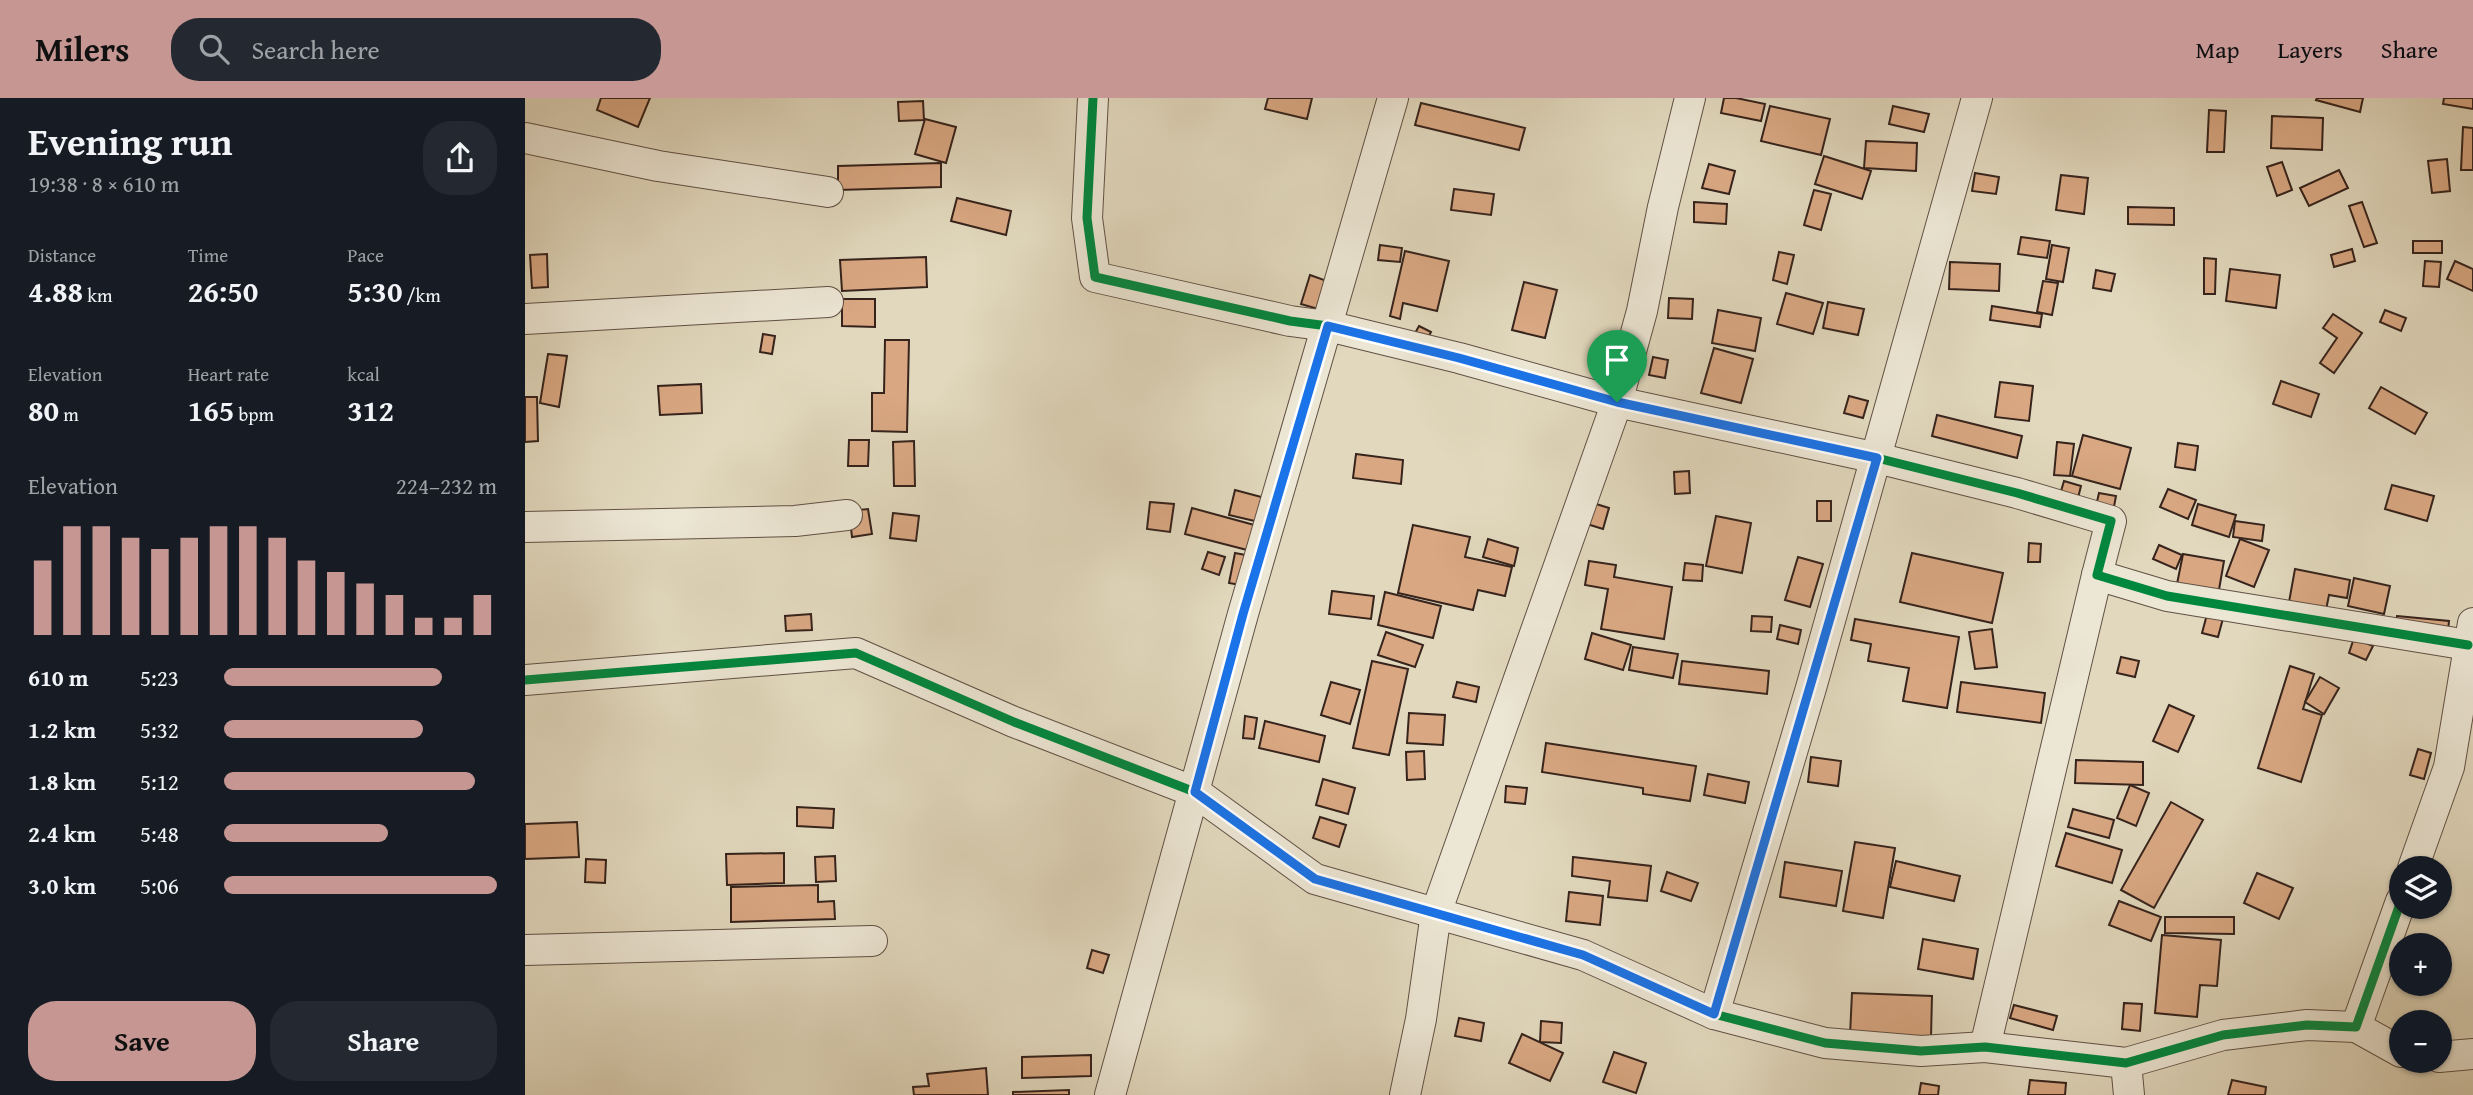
<!DOCTYPE html>
<meta charset="utf-8">
<style>
:root{--surface:#171b24;--page:#242831;--text:#f1f3f6;--muted:#9ea1a6;--accent:#c59692}
body{margin:0;font-family:"Gentium Book Plus",serif;background:var(--page);color:var(--text);height:100vh;display:flex;flex-direction:column;font-size:26px;white-space:nowrap}
*{box-sizing:border-box;margin:0}
p{font-size:23px;color:var(--muted)}
.icon{flex:none;width:38px;height:38px;fill:none;stroke:currentColor;stroke-width:2;stroke-linecap:round;stroke-linejoin:round}
.map{position:relative;flex:1;overflow:hidden}
.details{display:flex;flex-direction:column;background:var(--surface);width:525px}
.details>*{flex:none}
.controls{position:absolute;left:1864px;top:758px;display:grid;gap:14px}
.controls a{display:grid;place-items:center;width:63px;height:63px;border-radius:50%;background:var(--surface);box-shadow:0 2px 5px #0004;font-size:35px}
.pin{position:absolute;display:grid;place-items:center;width:60px;height:60px;color:#fff;margin:-72px -30px;border-radius:50% 50% 50% 0;rotate:-45deg;box-shadow:0 0 7px #0007}
.pin .icon{rotate:45deg}
.round{display:grid;place-items:center;flex:none;width:74px;height:74px;border-radius:28px;background:var(--page)}
.headline{display:flex;align-items:center;justify-content:space-between;height:119px;padding:0 28px}
h1{font-size:38px;font-weight:600;line-height:52px}
.figures{display:grid;grid-template-columns:repeat(3,1fr);gap:10px;height:119px;padding:7px 28px}
.figures div{display:grid;align-content:center}
.figures b{font-size:30px;font-weight:600}
.figures small{font-size:19px;font-weight:400}
.figures p{font-size:19px}
.chart{height:196px;padding:14px 28px}
.chart p{display:flex;justify-content:space-between}
.chart svg{width:100%;height:126px;margin-top:7px;stroke:var(--accent);stroke-width:6}
.primary-button{display:flex;gap:14px;margin-top:auto;padding:14px 28px}
.primary-button a{flex:1;height:80px;border-radius:28px;background:var(--accent);color:#111;font-size:28px;font-weight:600;line-height:80px;text-align:center}
.primary-button a+a{background:var(--page);color:var(--text)}
ul{padding:0 28px;list-style:none;font-size:23px}
li{display:grid;grid-template-columns:112px 84px 1fr;align-items:center;height:52px}
li i{height:18px;border-radius:9px;background:var(--accent)}
header{display:flex;align-items:center;gap:42px;box-sizing:border-box;height:98px;padding:0 35px;background:var(--accent);color:#111}
header strong{font-size:33px}
nav{display:flex;gap:38px;margin-inline-start:auto;font-size:24px}
.search{width:490px;height:63px;background:var(--page);display:flex;align-items:center;gap:18px;box-sizing:border-box;padding:0 24px;border-radius:28px;color:var(--muted);font-size:26px}
main{display:flex;flex:1;min-height:0}
.map>svg:first-child{display:block}
.building{fill:#d9a883;stroke:#36231c;stroke-width:2}
.lines{fill:none;stroke-linecap:round;stroke-linejoin:round}
.minor-casing{stroke:#615044;stroke-width:32}
.minor{stroke:#ece6d4;stroke-width:30}
.cycleway-casing{stroke:#ece6d4;stroke-width:13}
.cycleway{stroke:#00873e;stroke-width:9}
.route-casing{stroke:#fff;stroke-width:14}
.route{stroke:#1a73e8;stroke-width:9}
</style>
<header>
<strong>Milers</strong>
<div class="search"><svg class="icon" aria-label="search" viewBox="0 0 24 24"><circle cx="10" cy="10" r="6"/><path d="M15 15l6 6"/></svg>Search here</div>
<nav><a>Map</a><a>Layers</a><a>Share</a></nav>
</header>
<main>
<section class="details">
<div class="headline"><div><h1>Evening run</h1><p>19:38 · 8 × 610 m</p></div><a class="round"><svg class="icon" aria-label="share" viewBox="0 0 24 24"><path d="M12 15V3M7 8l5-5 5 5M5 13v7h14v-7"/></svg></a></div>
<div class="figures">
<div><p>Distance</p><b>4.88<small> km</small></b></div>
<div><p>Time</p><b>26:50</b></div>
<div><p>Pace</p><b>5:30<small> /km</small></b></div>
</div>
<div class="figures">
<div><p>Elevation</p><b>80<small> m</small></b></div>
<div><p>Heart rate</p><b>165<small> bpm</small></b></div>
<div><p>kcal</p><b>312</b></div>
</div>
<div class="chart"><p><span>Elevation</span>224–232 m</p>
<svg viewBox="0 0 160 44" preserveAspectRatio="none"><path d="M5 44V18M15 44V6M25 44V6M35 44V10M45 44V14M55 44V10M65 44V6M75 44V6M85 44V10M95 44V18M105 44V22M115 44V26M125 44V30M135 44V38M145 44V38M155 44V30"/></svg>
</div>
<ul>
<li><b>610 m</b>5:23<i style="width:80%"></i></li>
<li><b>1.2 km</b>5:32<i style="width:73%"></i></li>
<li><b>1.8 km</b>5:12<i style="width:92%"></i></li>
<li><b>2.4 km</b>5:48<i style="width:60%"></i></li>
<li><b>3.0 km</b>5:06<i style="width:100%"></i></li>
</ul>
<div class="primary-button"><a>Save</a><a>Share</a></div>
</section>
<div class="map">
<svg width="1948" height="997" viewBox="0 0 1948 997">
<rect width="100%" height="100%" fill="#e1d8bd"/>
<filter id="stains"><feTurbulence type="fractalNoise" baseFrequency=".00286" numOctaves="4"/><feColorMatrix values="0 0 0 0 .2 0 0 0 0 .09 0 0 0 0 .02 0 0 0 .5 -.17"/></filter>
<radialGradient id="worn" r=".72"><stop offset=".6" stop-color="#630" stop-opacity="0"/><stop offset="1" stop-color="#630" stop-opacity=".3"/></radialGradient>
<g class="building">
<path d="M 76,0 L 125,0 L 113,29 L 72,12 Z"/>
<path d="M 743,0 L 787,0 L 782,21 L 740,11 Z"/>
<path d="M 1199,0 L 1211,0 L 1240,6 L 1236,23 L 1196,15 Z"/>
<path d="M 1792,0 L 1838,0 L 1835,14 L 1791,2 Z"/>
<path d="M 1919,0 L 1948,0 L 1948,11 L 1918,6 Z"/>
<path d="M 398,3 L 399,22 L 374,23 L 373,4 Z"/>
<path d="M 896,5 L 1000,30 L 994,52 L 890,27 Z"/>
<path d="M 1245,8 L 1305,21 L 1296,57 L 1236,43 Z"/>
<path d="M 1368,8 L 1404,16 L 1399,34 L 1364,26 Z"/>
<path d="M 1684,12 L 1701,13 L 1699,54 L 1682,54 Z"/>
<path d="M 1747,18 L 1798,20 L 1797,52 L 1746,50 Z"/>
<path d="M 400,21 L 431,29 L 421,65 L 390,56 Z"/>
<path d="M 1938,29 L 1948,30 L 1948,72 L 1936,72 Z"/>
<path d="M 1341,43 L 1392,45 L 1391,73 L 1339,70 Z"/>
<path d="M 1299,58 L 1346,73 L 1337,101 L 1290,86 Z"/>
<path d="M 1922,61 L 1925,93 L 1907,95 L 1903,63 Z"/>
<path d="M 1757,64 L 1767,92 L 1752,98 L 1742,69 Z"/>
<path d="M 416,65 L 416,89 L 313,92 L 313,68 Z"/>
<path d="M 1184,66 L 1210,73 L 1204,96 L 1177,90 Z"/>
<path d="M 1814,72 L 1823,90 L 1784,108 L 1775,90 Z"/>
<path d="M 1450,75 L 1474,79 L 1471,96 L 1447,93 Z"/>
<path d="M 1536,77 L 1563,80 L 1559,116 L 1531,112 Z"/>
<path d="M 929,91 L 969,96 L 966,117 L 926,112 Z"/>
<path d="M 1289,92 L 1306,96 L 1296,132 L 1279,127 Z"/>
<path d="M 432,100 L 486,113 L 481,137 L 426,123 Z"/>
<path d="M 1169,104 L 1202,106 L 1201,126 L 1169,124 Z"/>
<path d="M 1837,104 L 1852,145 L 1839,149 L 1824,108 Z"/>
<path d="M 1603,109 L 1649,110 L 1649,127 L 1603,126 Z"/>
<path d="M 1496,139 L 1525,143 L 1522,160 L 1493,156 Z"/>
<rect x="1888" y="143" width="29" height="12"/>
<path d="M 855,147 L 877,150 L 875,164 L 853,162 Z"/>
<path d="M 1527,147 L 1544,150 L 1538,184 L 1521,181 Z"/>
<path d="M 1827,151 L 1830,163 L 1809,169 L 1806,157 Z"/>
<path d="M 880,153 L 924,163 L 912,213 L 878,205 L 875,221 L 865,218 Z"/>
<path d="M 1254,154 L 1269,157 L 1262,186 L 1248,182 Z"/>
<path d="M 22,156 L 23,189 L 7,190 L 5,157 Z"/>
<path d="M 401,159 L 402,189 L 317,193 L 315,162 Z"/>
<path d="M 1679,160 L 1691,161 L 1690,196 L 1679,196 Z"/>
<path d="M 1900,163 L 1916,164 L 1914,189 L 1898,188 Z"/>
<path d="M 1930,163 L 1948,171 L 1948,193 L 1922,181 Z"/>
<path d="M 1425,164 L 1475,166 L 1474,193 L 1424,191 Z"/>
<path d="M 1705,171 L 1755,177 L 1751,210 L 1701,203 Z"/>
<path d="M 1571,172 L 1590,176 L 1586,193 L 1568,190 Z"/>
<path d="M 785,177 L 802,183 L 793,211 L 776,206 Z"/>
<path d="M 1518,183 L 1533,185 L 1527,217 L 1512,214 Z"/>
<path d="M 999,184 L 1032,192 L 1020,240 L 987,232 Z"/>
<path d="M 1261,195 L 1298,205 L 1288,236 L 1252,226 Z"/>
<path d="M 1144,200 L 1168,201 L 1167,221 L 1143,220 Z"/>
<path d="M 317,201 L 350,201 L 350,229 L 317,228 Z"/>
<path d="M 1303,204 L 1339,211 L 1333,237 L 1298,230 Z"/>
<path d="M 1467,208 L 1517,216 L 1515,229 L 1465,222 Z"/>
<path d="M 1193,212 L 1236,220 L 1230,253 L 1187,245 Z"/>
<path d="M 1860,212 L 1881,220 L 1876,233 L 1855,224 Z"/>
<path d="M 1808,216 L 1837,235 L 1809,275 L 1795,265 L 1812,240 L 1798,230 Z"/>
<path d="M 894,228 L 906,234 L 896,253 L 884,246 Z"/>
<path d="M 238,236 L 250,238 L 247,256 L 235,254 Z"/>
<path d="M 360,242 L 384,242 L 382,334 L 347,333 L 347,295 L 359,295 Z"/>
<path d="M 1189,250 L 1228,261 L 1216,305 L 1176,295 Z"/>
<path d="M 23,256 L 42,258 L 34,309 L 15,305 Z"/>
<path d="M 1128,259 L 1143,262 L 1140,280 L 1124,277 Z"/>
<path d="M 1756,283 L 1794,296 L 1786,319 L 1748,306 Z"/>
<path d="M 1475,284 L 1508,288 L 1504,323 L 1470,319 Z"/>
<path d="M 176,286 L 177,315 L 135,317 L 133,288 Z"/>
<path d="M 1856,289 L 1902,315 L 1890,336 L 1844,310 Z"/>
<path d="M 1324,298 L 1343,303 L 1338,320 L 1319,315 Z"/>
<path d="M 0,299 L 12,299 L 13,343 L 0,344 Z"/>
<path d="M 1412,317 L 1497,338 L 1492,360 L 1407,338 Z"/>
<path d="M 1558,337 L 1606,350 L 1595,391 L 1547,378 Z"/>
<path d="M 324,342 L 344,342 L 343,368 L 323,368 Z"/>
<path d="M 389,343 L 390,388 L 369,388 L 368,344 Z"/>
<path d="M 1532,344 L 1549,346 L 1545,378 L 1529,377 Z"/>
<path d="M 1653,345 L 1673,348 L 1670,372 L 1650,369 Z"/>
<path d="M 831,356 L 878,362 L 876,386 L 828,380 Z"/>
<path d="M 1164,373 L 1165,395 L 1150,396 L 1149,374 Z"/>
<path d="M 1539,383 L 1556,388 L 1552,404 L 1534,400 Z"/>
<path d="M 1867,387 L 1909,398 L 1902,423 L 1860,411 Z"/>
<path d="M 1643,391 L 1671,402 L 1663,421 L 1635,409 Z"/>
<path d="M 710,392 L 740,400 L 734,424 L 704,417 Z"/>
<path d="M 1574,395 L 1591,398 L 1586,424 L 1568,421 Z"/>
<rect x="1292" y="403" width="14" height="20"/>
<path d="M 625,404 L 649,406 L 645,434 L 622,431 Z"/>
<path d="M 1068,405 L 1084,410 L 1078,431 L 1062,426 Z"/>
<path d="M 1673,406 L 1711,417 L 1704,439 L 1667,427 Z"/>
<path d="M 667,410 L 733,428 L 726,453 L 660,436 Z"/>
<path d="M 343,411 L 347,436 L 327,439 L 324,413 Z"/>
<path d="M 368,415 L 394,418 L 391,443 L 365,440 Z"/>
<path d="M 1191,418 L 1226,425 L 1217,475 L 1181,468 Z"/>
<path d="M 1710,423 L 1739,427 L 1737,443 L 1708,439 Z"/>
<path d="M 888,427 L 945,439 L 940,459 L 987,469 L 980,498 L 953,492 L 948,512 L 873,495 Z"/>
<path d="M 963,441 L 993,450 L 989,468 L 958,459 Z"/>
<path d="M 1715,441 L 1744,452 L 1729,489 L 1701,478 Z"/>
<path d="M 1504,445 L 1516,446 L 1515,464 L 1503,464 Z"/>
<path d="M 1634,447 L 1657,457 L 1651,471 L 1628,461 Z"/>
<path d="M 683,454 L 700,459 L 694,477 L 677,471 Z"/>
<path d="M 710,455 L 726,458 L 721,488 L 704,485 Z"/>
<path d="M 1387,455 L 1478,475 L 1467,525 L 1375,504 Z"/>
<path d="M 1658,456 L 1699,463 L 1692,503 L 1650,496 Z"/>
<path d="M 1273,459 L 1298,466 L 1285,509 L 1260,502 Z"/>
<path d="M 1064,463 L 1091,467 L 1089,479 L 1147,489 L 1139,541 L 1076,531 L 1083,491 L 1060,487 Z"/>
<path d="M 1160,465 L 1178,467 L 1177,483 L 1158,482 Z"/>
<path d="M 1770,471 L 1825,482 L 1822,500 L 1804,497 L 1799,522 L 1762,515 Z"/>
<path d="M 1829,480 L 1865,488 L 1859,516 L 1823,508 Z"/>
<path d="M 807,493 L 849,498 L 846,521 L 804,516 Z"/>
<path d="M 860,494 L 916,508 L 908,540 L 853,527 Z"/>
<path d="M 1684,509 L 1700,513 L 1693,539 L 1677,535 Z"/>
<path d="M 286,516 L 287,532 L 261,533 L 260,518 Z"/>
<path d="M 1227,518 L 1247,519 L 1246,534 L 1226,533 Z"/>
<path d="M 1872,518 L 1924,523 L 1922,543 L 1870,538 Z"/>
<path d="M 1330,521 L 1434,539 L 1422,610 L 1378,603 L 1384,570 L 1343,563 L 1346,546 L 1326,542 Z"/>
<path d="M 1255,527 L 1276,532 L 1273,546 L 1252,541 Z"/>
<path d="M 1467,531 L 1472,569 L 1450,571 L 1444,534 Z"/>
<path d="M 861,534 L 898,547 L 890,569 L 853,557 Z"/>
<path d="M 1067,535 L 1106,547 L 1098,572 L 1060,561 Z"/>
<path d="M 1829,540 L 1848,548 L 1841,562 L 1824,555 Z"/>
<path d="M 1108,549 L 1153,556 L 1148,580 L 1104,572 Z"/>
<path d="M 1596,559 L 1614,563 L 1610,579 L 1592,575 Z"/>
<path d="M 847,563 L 883,571 L 864,657 L 828,650 Z"/>
<path d="M 1157,563 L 1244,573 L 1242,596 L 1154,586 Z"/>
<path d="M 1765,568 L 1789,576 L 1778,611 L 1797,617 L 1776,684 L 1733,670 Z"/>
<path d="M 1795,579 L 1814,590 L 1799,616 L 1780,604 Z"/>
<path d="M 806,584 L 835,592 L 825,626 L 796,617 Z"/>
<path d="M 932,584 L 954,589 L 951,604 L 928,599 Z"/>
<path d="M 1436,584 L 1520,595 L 1516,625 L 1432,614 Z"/>
<path d="M 1644,607 L 1669,618 L 1653,654 L 1628,643 Z"/>
<path d="M 884,615 L 920,617 L 918,647 L 882,645 Z"/>
<path d="M 720,618 L 732,620 L 729,641 L 718,640 Z"/>
<path d="M 740,623 L 800,638 L 794,664 L 734,650 Z"/>
<path d="M 1021,645 L 1171,668 L 1165,703 L 1118,696 L 1118,690 L 1017,674 Z"/>
<path d="M 1893,651 L 1906,655 L 1899,681 L 1885,677 Z"/>
<path d="M 899,653 L 900,681 L 882,682 L 881,654 Z"/>
<path d="M 1286,659 L 1316,663 L 1313,688 L 1283,684 Z"/>
<path d="M 1551,662 L 1618,664 L 1618,687 L 1550,685 Z"/>
<path d="M 1183,676 L 1224,684 L 1220,705 L 1179,697 Z"/>
<path d="M 798,681 L 830,690 L 823,716 L 791,707 Z"/>
<path d="M 1605,687 L 1624,695 L 1611,728 L 1592,720 Z"/>
<path d="M 981,688 L 1002,690 L 1000,706 L 980,704 Z"/>
<path d="M 1646,704 L 1678,722 L 1629,810 L 1596,792 Z"/>
<path d="M 272,709 L 309,711 L 308,730 L 272,728 Z"/>
<path d="M 1548,711 L 1589,722 L 1584,740 L 1543,729 Z"/>
<path d="M 795,719 L 821,727 L 814,749 L 788,740 Z"/>
<path d="M 52,724 L 54,759 L 0,761 L 0,726 Z"/>
<path d="M 1541,735 L 1597,752 L 1587,785 L 1531,768 Z"/>
<path d="M 1330,744 L 1370,750 L 1358,820 L 1318,813 Z"/>
<path d="M 259,755 L 259,785 L 202,787 L 201,756 Z"/>
<path d="M 310,758 L 311,783 L 291,784 L 290,759 Z"/>
<path d="M 1048,759 L 1126,768 L 1122,803 L 1083,799 L 1085,783 L 1047,778 Z"/>
<path d="M 61,761 L 81,762 L 80,785 L 60,784 Z"/>
<path d="M 1371,763 L 1435,778 L 1429,803 L 1365,789 Z"/>
<path d="M 1260,764 L 1317,773 L 1311,808 L 1255,799 Z"/>
<path d="M 1142,774 L 1173,785 L 1166,803 L 1136,793 Z"/>
<path d="M 1732,775 L 1768,790 L 1754,821 L 1719,805 Z"/>
<path d="M 293,787 L 293,804 L 309,803 L 310,821 L 206,824 L 206,789 Z"/>
<path d="M 1044,794 L 1078,798 L 1075,827 L 1041,823 Z"/>
<path d="M 1594,803 L 1636,819 L 1626,843 L 1584,827 Z"/>
<path d="M 1640,819 L 1709,819 L 1709,836 L 1640,835 Z"/>
<path d="M 1637,837 L 1696,842 L 1692,888 L 1675,887 L 1672,919 L 1630,915 Z"/>
<path d="M 1398,841 L 1453,851 L 1448,881 L 1393,871 Z"/>
<path d="M 567,852 L 584,857 L 578,875 L 562,870 Z"/>
<path d="M 1327,895 L 1407,898 L 1406,939 L 1325,937 Z"/>
<path d="M 1599,905 L 1617,906 L 1615,933 L 1597,931 Z"/>
<path d="M 1489,907 L 1532,918 L 1528,932 L 1485,920 Z"/>
<path d="M 934,920 L 959,925 L 956,943 L 930,938 Z"/>
<path d="M 1016,923 L 1037,925 L 1036,945 L 1015,944 Z"/>
<path d="M 997,936 L 1038,955 L 1025,983 L 984,965 Z"/>
<path d="M 1089,954 L 1121,965 L 1111,995 L 1078,984 Z"/>
<path d="M 566,957 L 566,978 L 497,980 L 497,959 Z"/>
<path d="M 461,970 L 463,997 L 389,997 L 388,989 L 404,988 L 402,976 Z"/>
<path d="M 1505,982 L 1541,985 L 1540,997 L 1503,997 Z"/>
<path d="M 1707,982 L 1741,989 L 1740,997 L 1703,997 Z"/>
<path d="M 1396,985 L 1414,988 L 1413,997 L 1394,997 Z"/>
<path d="M 544,992 L 544,997 L 488,997 L 488,994 Z"/>
</g>
<g class="lines">
<g class="minor-casing">
<g id="minor">
<path d="M 568,0 L 562,120 L 570,179 L 765,223 L 803,228 L 934,260 L 1092,304 L 1352,360 L 1492,395 L 1586,423 L 1572,477 L 1642,498 L 1943,547"/>
<path d="M 0,40 L 133,68 L 303,94"/>
<path d="M 0,221 L 303,204"/>
<path d="M 0,429 L 270,423 L 322,417"/>
<path d="M 0,582 L 331,555 L 489,624 L 670,694 L 790,781 L 1058,857 L 1189,916 L 1300,945 L 1396,953 L 1460,949 L 1601,965 L 1698,937 L 1782,927 L 1831,929 L 1876,803"/>
<path d="M 1888,770 L 1924,669 L 1948,525"/>
<path d="M 0,852 L 347,843"/>
<path d="M 1189,916 L 1286,590 L 1452,0"/>
<path d="M 1831,929 L 1876,954"/>
<path d="M 1460,949 L 1572,477"/>
<path d="M 1914,959 L 1948,956"/>
<path d="M 1601,965 L 1604,997"/>
<path d="M 585,997 L 718,516 L 868,0"/>
<path d="M 880,997 L 896,921 L 911,815 L 1092,304 L 1117,213 L 1138,109 L 1165,0"/>
</g>
</g>
<use href="#minor" class="minor"/>
<g class="cycleway-casing">
<g id="cycleway">
<path d="M 568,0 L 562,120 L 570,179 L 765,223 L 803,228 L 934,260 L 1092,304 L 1352,360 L 1492,395 L 1586,423 L 1572,477 L 1642,498 L 1943,547"/>
<path d="M 0,582 L 331,555 L 489,624 L 670,694 L 790,781 L 1058,857 L 1189,916 L 1300,945 L 1396,953 L 1460,949 L 1601,965 L 1698,937 L 1782,927 L 1831,929 L 1876,803"/>
</g>
</g>
<use href="#cycleway" class="cycleway"/>
</g>
<g class="lines">
<g class="route-casing">
<path id="route" d="M 803,228 L 934,260 L 1092,304 L 1352,360 L 1189,916 L 1058,857 L 790,781 L 670,694 L 718,516 Z"/>
</g>
<use href="#route" class="route"/>
</g>
<rect width="100%" height="100%" filter="url(#stains)"/>
<rect width="100%" height="100%" fill="url(#worn)"/>
</svg>
<div class="controls">
<a><svg class="icon" aria-label="layers" viewBox="0 0 24 24"><path d="M12 4l9 5-9 5-9-5zM3 14l9 5 9-5"/></svg></a>
<a>+</a>
<a>−</a>
</div>
<div class="pin" style="left:1092px;top:304px;background:#1e9e55"><svg class="icon" aria-label="arrive" viewBox="0 0 24 24"><path d="M6 21V4h12l-3 4 3 4H6"/></svg></div>
</div>
</main>
